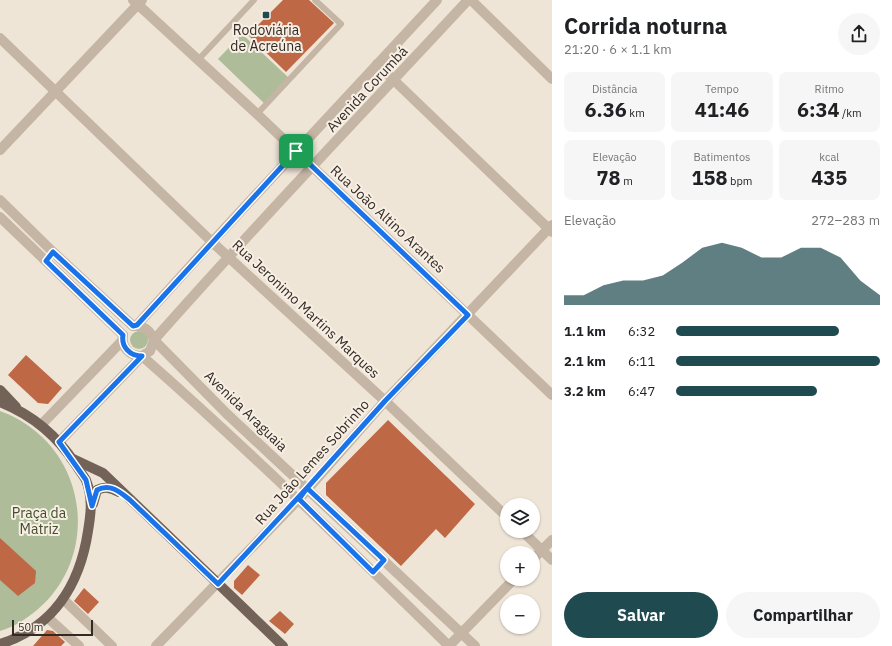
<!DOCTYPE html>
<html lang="pt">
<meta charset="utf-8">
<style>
:root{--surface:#fff;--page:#f6f6f6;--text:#202124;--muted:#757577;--accent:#1e4a50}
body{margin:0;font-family:"IBM Plex Sans",sans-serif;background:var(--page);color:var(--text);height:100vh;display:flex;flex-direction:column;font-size:15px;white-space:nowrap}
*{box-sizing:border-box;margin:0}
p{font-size:13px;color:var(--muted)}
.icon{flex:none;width:22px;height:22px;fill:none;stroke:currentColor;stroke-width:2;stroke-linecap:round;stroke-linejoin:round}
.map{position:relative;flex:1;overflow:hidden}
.drawer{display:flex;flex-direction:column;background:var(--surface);width:340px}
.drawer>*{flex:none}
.buttons{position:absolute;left:500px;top:498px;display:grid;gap:8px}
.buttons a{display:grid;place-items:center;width:40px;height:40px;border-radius:50%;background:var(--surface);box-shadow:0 1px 3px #0004;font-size:20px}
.scale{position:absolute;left:12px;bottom:10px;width:81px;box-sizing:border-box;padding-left:4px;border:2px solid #322a25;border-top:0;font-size:11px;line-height:14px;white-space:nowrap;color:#322a25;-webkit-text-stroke:3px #f7efe3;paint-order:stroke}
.pin{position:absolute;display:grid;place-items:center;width:34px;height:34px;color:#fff;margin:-17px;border-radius:8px;box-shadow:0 2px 6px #0006}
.round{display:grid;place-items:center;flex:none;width:42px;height:42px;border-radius:21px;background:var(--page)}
.headline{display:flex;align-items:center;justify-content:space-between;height:68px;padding:0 12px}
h1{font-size:22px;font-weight:800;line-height:30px}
.metrics{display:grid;grid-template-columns:repeat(3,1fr);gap:6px;height:68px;padding:4px 12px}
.metrics div{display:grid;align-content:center;border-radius:8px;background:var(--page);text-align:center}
.metrics b{font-size:20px;font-weight:800}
.metrics small{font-size:11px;font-weight:400}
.metrics p{font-size:11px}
.chart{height:112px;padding:8px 12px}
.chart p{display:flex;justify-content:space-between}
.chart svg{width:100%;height:72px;margin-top:4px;fill:var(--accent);opacity:.7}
.cta{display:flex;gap:8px;margin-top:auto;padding:8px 12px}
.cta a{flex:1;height:46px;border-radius:24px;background:var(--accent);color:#fff;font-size:16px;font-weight:800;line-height:46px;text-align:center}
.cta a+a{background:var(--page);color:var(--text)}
ul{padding:0 12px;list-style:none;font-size:13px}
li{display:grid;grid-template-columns:64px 48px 1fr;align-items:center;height:30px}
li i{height:10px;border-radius:5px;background:var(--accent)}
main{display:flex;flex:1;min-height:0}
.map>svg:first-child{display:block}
.green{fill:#afbc99}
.building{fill:#be6846}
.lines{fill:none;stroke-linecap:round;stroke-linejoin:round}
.service{stroke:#c5b5a4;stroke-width:6}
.minor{stroke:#c5b5a4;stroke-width:10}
.tertiary{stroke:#c5b5a4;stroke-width:10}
.primary{stroke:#736257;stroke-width:10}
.route-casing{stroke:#fff;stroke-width:8}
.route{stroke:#1a73e8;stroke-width:5}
.poi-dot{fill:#1e4a50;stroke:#f7efe3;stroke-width:1.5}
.labels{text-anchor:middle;stroke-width:4;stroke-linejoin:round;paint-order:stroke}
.poi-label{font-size:14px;fill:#322a25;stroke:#f7efe3}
.street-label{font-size:14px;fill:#322a25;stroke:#f7efe3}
.park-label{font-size:14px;fill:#404e2b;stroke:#f7efe3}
</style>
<main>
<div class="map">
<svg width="552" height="646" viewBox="0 0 552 646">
<rect width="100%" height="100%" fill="#efe5d7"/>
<g class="green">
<path d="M 242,34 L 289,78 L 265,104 L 218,59 Z"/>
<circle cx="139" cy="340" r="9"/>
<path d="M 0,411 C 12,415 24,422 34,430 C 91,475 93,563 37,610 C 26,619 14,627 0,631 Z"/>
</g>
<g class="building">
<path d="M 283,0 L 309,0 L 334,23 L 286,72 L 248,35 Z"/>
<path d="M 26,355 L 62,388 L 48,404 L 38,403 L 8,375 Z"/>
<path d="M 388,420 L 475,504 L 445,538 L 436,529 L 401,566 L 326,495 L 326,483 Z"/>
<path d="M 0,538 L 36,571 L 35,583 L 18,596 L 0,580 Z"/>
<path d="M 248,565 L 260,575 L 242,595 L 234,588 L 234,581 Z"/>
<path d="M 84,588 L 99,602 L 88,614 L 74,601 Z"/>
<path d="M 280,611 L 294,624 L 285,634 L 269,621 Z"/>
<path d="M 47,630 L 53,631 L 65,642 L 61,646 L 33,646 Z"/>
</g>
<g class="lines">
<g class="service">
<path d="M 198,60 L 254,0"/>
<path d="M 257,114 L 341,24 L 315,0"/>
</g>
<g class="minor">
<path d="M 133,0 L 257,114 L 552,395"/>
<path d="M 471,0 L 552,79"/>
<path d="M 0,38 L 212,242 L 385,401 L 507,517"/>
<path d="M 377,64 L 552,232"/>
<path d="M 0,150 L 142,0"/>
<path d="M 0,200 L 53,252 L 133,326 C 144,325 150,330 154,340 L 226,413 L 475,646"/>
<path d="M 0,217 L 123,335"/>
<path d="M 137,325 L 212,242 L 437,0"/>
<path d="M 123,335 C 121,347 129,356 142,356 C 248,449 348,547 449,646"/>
<path d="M 42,424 L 122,341"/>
<path d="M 59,442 L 142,356 L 150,351 L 154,340 C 256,224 363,113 468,0"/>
<path d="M 522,531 L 552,560"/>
<path d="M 533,559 L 552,540"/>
<path d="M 156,646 L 299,499 L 385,401 L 552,225"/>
<path d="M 449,646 L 514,579"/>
</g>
<g class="tertiary">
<path d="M 63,599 L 112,646"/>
<path d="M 47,617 L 79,646"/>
</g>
<g class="primary">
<path d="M 0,390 L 16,407"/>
<path d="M 0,402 C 33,415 57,435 76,465 C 79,470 83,475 86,480 C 93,498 91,513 88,531 C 80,584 54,627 0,644"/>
<path d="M 71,458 L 103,473 L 283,646"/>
<path d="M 93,504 L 97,490 C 105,486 111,488 119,492"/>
</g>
</g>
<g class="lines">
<g class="route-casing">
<path id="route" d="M 296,151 L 137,325 L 133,326 L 53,252 L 46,261 L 123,335 C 121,347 130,356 142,356 L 59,442 L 86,480 L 92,506 L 97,490 C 110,483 120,492 130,500 L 218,584 L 307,488 L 384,560 L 373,572 L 299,499 L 307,488 L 385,401 L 468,315 L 296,151"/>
</g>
<use href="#route" class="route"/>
</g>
<rect class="poi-dot" x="262" y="11" width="8" height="8" rx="2"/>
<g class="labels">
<g class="poi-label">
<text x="266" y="35">Rodoviária<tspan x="266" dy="16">de Acreúna</tspan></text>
</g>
<g class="street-label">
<text transform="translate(367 89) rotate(-47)" y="5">Avenida Corumbá</text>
<text transform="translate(388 219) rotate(43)" y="5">Rua João Altino Arantes</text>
<text transform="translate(306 309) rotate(43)" y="5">Rua Jeronimo Martins Marques</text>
<text transform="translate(246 411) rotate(44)" y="5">Avenida Araguaia</text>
<text transform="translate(312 462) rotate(-48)" y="5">Rua João Lemes Sobrinho</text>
</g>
<g class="park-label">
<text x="39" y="518">Praça da<tspan x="39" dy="16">Matriz</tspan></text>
</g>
</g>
</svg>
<div class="buttons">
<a><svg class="icon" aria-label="layers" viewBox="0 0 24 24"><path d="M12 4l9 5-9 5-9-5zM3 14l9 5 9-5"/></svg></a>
<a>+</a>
<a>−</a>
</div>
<div class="scale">50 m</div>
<div class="pin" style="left:296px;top:151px;background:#1e9e55"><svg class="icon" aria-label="arrive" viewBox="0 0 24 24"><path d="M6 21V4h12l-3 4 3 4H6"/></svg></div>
</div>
<section class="drawer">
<div class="headline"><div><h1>Corrida noturna</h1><p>21:20 · 6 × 1.1 km</p></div><a class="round"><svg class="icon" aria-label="share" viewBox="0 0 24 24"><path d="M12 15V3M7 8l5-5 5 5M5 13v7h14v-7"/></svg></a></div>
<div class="metrics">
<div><p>Distância</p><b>6.36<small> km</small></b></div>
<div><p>Tempo</p><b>41:46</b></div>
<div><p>Ritmo</p><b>6:34<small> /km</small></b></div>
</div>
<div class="metrics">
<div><p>Elevação</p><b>78<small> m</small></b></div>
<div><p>Batimentos</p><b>158<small> bpm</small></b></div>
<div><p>kcal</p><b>435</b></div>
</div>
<div class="chart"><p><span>Elevação</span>272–283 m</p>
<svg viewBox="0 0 160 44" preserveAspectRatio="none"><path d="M0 44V38L10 38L20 32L30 29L40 29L50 26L60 18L70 9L80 6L90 9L100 15L110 15L120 9L130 9L140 15L150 29L160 38V44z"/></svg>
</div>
<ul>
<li><b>1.1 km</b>6:32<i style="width:80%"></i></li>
<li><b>2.1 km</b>6:11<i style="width:100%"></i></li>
<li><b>3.2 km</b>6:47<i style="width:69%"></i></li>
</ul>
<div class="cta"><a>Salvar</a><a>Compartilhar</a></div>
</section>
</main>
